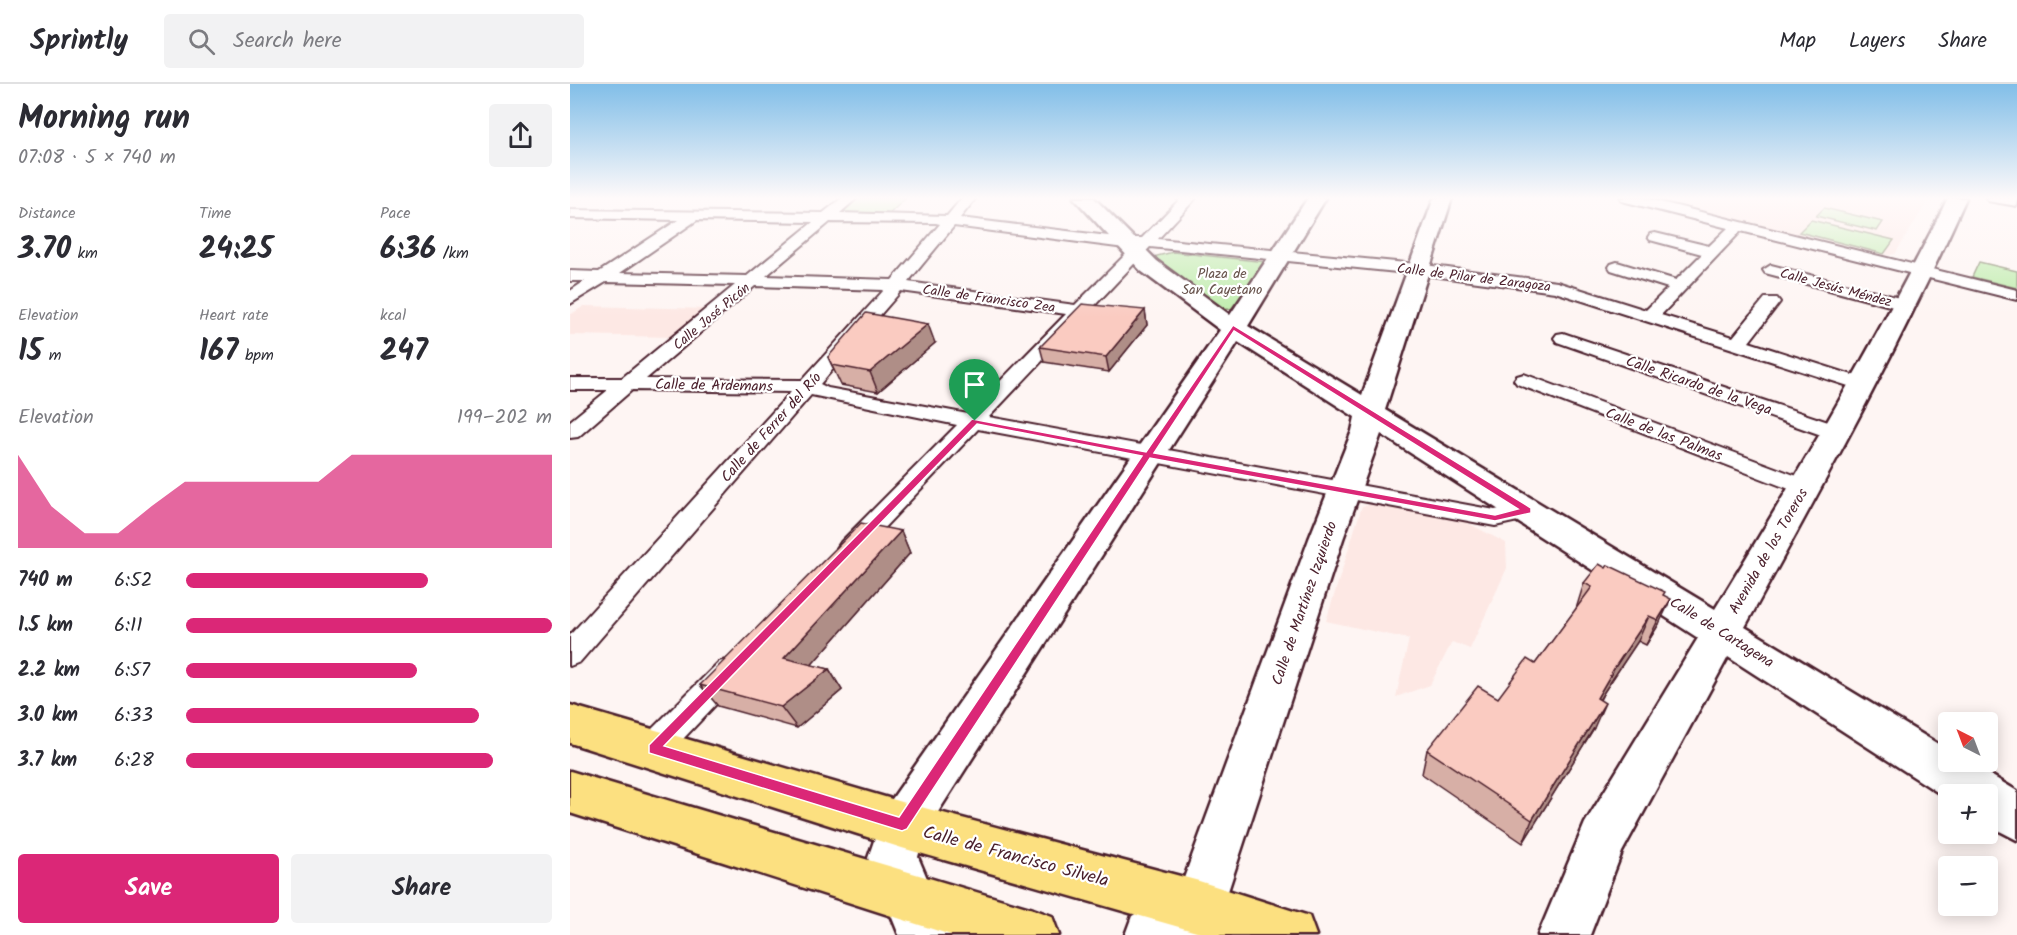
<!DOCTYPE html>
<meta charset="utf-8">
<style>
:root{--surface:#fff;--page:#f2f2f3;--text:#2b2b33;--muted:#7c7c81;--line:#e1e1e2;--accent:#db2777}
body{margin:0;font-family:Kalam,sans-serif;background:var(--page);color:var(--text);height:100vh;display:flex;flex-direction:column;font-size:22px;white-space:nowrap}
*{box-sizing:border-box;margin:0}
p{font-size:20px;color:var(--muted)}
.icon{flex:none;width:33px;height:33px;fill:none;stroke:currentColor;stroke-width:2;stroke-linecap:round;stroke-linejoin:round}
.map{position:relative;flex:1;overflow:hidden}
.panel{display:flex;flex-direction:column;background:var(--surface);width:570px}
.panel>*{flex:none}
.needle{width:39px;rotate:318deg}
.buttons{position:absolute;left:1368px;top:628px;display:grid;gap:12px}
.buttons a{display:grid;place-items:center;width:60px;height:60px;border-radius:6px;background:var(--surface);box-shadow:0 3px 15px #0003;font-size:30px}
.pin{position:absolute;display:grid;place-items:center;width:51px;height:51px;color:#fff;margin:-62px -26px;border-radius:50% 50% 50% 0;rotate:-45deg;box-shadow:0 0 6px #0007}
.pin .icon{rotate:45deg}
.round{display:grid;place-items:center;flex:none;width:63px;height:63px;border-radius:6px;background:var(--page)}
.overview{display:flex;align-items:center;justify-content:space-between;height:102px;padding:0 18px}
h1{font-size:33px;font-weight:700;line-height:45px}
.metrics{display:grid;grid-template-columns:repeat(3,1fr);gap:9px;height:102px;padding:6px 18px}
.metrics div{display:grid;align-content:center}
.metrics b{font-size:30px;font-weight:700}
.metrics small{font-size:16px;font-weight:400}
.metrics p{font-size:16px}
.chart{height:168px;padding:12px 18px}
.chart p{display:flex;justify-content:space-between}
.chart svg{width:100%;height:108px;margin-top:6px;fill:var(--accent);opacity:.7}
.button{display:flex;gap:12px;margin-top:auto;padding:12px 18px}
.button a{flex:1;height:69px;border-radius:6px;background:var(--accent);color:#fff;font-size:24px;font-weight:700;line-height:69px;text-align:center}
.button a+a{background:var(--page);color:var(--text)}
ul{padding:0 18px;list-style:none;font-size:20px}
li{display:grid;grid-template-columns:96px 72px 1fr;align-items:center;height:45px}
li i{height:15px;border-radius:8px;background:var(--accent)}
header{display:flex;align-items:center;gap:36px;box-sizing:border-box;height:84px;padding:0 30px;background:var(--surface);border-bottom:2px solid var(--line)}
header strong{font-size:28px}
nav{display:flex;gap:33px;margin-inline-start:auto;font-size:21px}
.search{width:420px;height:54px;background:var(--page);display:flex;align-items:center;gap:15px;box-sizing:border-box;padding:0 21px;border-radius:6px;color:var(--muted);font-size:22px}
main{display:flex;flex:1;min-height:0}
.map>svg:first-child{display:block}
.built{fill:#fde8e4}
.green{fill:#bdecaa;stroke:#84866a;stroke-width:1.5}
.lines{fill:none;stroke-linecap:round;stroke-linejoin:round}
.street-casing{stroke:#4a1f2b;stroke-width:4}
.secondary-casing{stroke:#4a1f2b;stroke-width:5}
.primary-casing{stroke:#4a1f2b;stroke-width:5}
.street{fill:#fff;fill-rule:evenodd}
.secondary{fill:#fff;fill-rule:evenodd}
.primary{fill:#fce080;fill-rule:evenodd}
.wall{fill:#d7afa6;stroke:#4a1f2b;stroke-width:1.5}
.shaded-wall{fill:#af8e87;stroke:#4a1f2b;stroke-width:1.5}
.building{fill:#facbc1;stroke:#4a1f2b;stroke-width:1.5}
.route{fill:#db2777;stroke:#fff;stroke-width:1.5;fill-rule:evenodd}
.labels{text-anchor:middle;stroke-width:4.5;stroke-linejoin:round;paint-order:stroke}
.far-park-label{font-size:14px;fill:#67524b;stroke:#fff}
.far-street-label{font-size:14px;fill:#4a1f2b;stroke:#fff}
.street-label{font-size:15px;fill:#4a1f2b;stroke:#fff}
.near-street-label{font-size:18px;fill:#4a1f2b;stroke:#fff}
</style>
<header>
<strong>Sprintly</strong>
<div class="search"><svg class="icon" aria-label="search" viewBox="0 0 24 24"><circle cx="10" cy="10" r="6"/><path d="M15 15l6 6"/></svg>Search here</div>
<nav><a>Map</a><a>Layers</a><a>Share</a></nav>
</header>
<main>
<section class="panel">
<div class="overview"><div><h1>Morning run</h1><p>07:08 · 5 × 740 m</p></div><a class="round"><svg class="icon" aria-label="share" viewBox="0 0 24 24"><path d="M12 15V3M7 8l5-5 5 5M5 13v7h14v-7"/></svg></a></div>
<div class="metrics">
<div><p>Distance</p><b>3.70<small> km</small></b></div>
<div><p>Time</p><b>24:25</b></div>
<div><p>Pace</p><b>6:36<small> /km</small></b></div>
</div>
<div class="metrics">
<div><p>Elevation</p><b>15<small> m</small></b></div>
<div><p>Heart rate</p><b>167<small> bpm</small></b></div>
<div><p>kcal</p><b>247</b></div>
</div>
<div class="chart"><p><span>Elevation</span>199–202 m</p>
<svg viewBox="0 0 160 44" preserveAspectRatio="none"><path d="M0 44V6L10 27L20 38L30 38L40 27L50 17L60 17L70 17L80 17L90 17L100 6L110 6L120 6L130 6L140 6L150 6L160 6V44z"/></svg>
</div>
<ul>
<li><b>740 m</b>6:52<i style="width:66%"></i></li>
<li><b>1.5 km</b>6:11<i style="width:100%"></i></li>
<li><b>2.2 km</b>6:57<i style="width:63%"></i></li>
<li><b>3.0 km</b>6:33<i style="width:80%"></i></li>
<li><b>3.7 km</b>6:28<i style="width:84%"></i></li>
</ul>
<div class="button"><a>Save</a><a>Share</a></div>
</section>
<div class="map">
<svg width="1447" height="851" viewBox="0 0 1447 851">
<rect width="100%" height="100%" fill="#fef5f3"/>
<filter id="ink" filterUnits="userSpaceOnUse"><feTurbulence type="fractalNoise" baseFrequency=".0167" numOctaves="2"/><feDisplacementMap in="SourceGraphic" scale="12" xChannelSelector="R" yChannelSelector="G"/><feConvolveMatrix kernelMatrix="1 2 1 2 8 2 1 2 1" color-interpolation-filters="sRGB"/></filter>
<g filter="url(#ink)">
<g class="built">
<path d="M 1083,114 L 1360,114 L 1325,170 L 1304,173 L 1078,118 Z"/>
<path d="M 14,222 L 141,225 L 106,253 L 0,251 L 0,231 Z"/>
<path d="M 805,420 L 892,436 L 936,459 L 937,484 L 900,565 L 882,558 L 860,601 L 826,613 L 839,555 L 756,537 L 792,422 Z"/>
</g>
<g class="green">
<path d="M 288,114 L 336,114 L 318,131 L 274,131 L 271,129 Z"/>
<path d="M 1254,124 L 1313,138 L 1307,147 L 1246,132 Z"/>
<path d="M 1241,136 L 1324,156 L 1314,170 L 1229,148 Z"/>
<path d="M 603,168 L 697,178 L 661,225 L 649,226 L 584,177 L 583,173 Z"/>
<path d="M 1409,178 L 1447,187 L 1447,204 L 1402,193 Z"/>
</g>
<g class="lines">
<g class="street-casing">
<g id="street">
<path d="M 272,114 L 287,114 L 270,129 L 377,132 L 392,114 L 406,114 L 390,134 L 555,154 L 572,154 L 611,114 L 626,114 L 588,155 L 847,180 L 987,198 L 1076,226 L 1098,204 L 1041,186 L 1039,183 L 1041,180 L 1047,178 L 1106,196 L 1132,170 L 1080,156 L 1078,153 L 1080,150 L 1085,149 L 1139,162 L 1158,144 L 1052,117 L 1050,114 L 1074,114 L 1447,206 L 1447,216 L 1171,147 L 1091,231 L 1163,253 L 1195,214 L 1207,214 L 1210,218 L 1179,258 L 1298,296 L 1301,300 L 1298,304 L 1291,306 L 985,208 L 847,190 L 580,163 L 419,333 L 925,426 L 957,419 L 966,421 L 969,427 L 966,433 L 925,442 L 408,345 L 289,470 L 280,473 L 271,470 L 267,464 L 271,458 L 387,341 L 241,311 L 10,578 L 0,582 L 0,551 L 221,308 L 62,306 L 8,353 L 0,354 L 0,337 L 38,306 L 0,306 L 0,294 L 52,294 L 165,201 L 36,198 L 0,220 L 0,207 L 15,197 L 0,197 L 0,187 L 29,188 L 108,136 L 0,134 L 0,126 L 253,129 ZM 127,136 L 243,138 L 177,192 L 50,189 ZM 260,138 L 366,139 L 370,140 L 322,196 L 196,192 ZM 384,142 L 555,164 L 563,163 L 505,221 L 338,198 ZM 185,202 L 314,206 L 232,296 L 76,295 ZM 331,207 L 496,230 L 398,330 L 258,304 L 250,300 Z"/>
<path d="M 1416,114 L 1447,114 L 1447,122 L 1418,117 Z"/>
<path d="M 1201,181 L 1337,216 L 1340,220 L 1331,225 L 1195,189 L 1193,186 Z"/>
<path d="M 993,249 L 1273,343 L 1276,348 L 1273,353 L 1257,353 L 987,258 L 984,254 L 987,250 Z"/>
<path d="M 954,290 L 1243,398 L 1247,403 L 1243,408 L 1235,411 L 1227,408 L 947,300 L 944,296 L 947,292 Z"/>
<path d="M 159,575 L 169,578 L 174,587 L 169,596 L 94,675 L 83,679 L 72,675 L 67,665 L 72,655 L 149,578 Z"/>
</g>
</g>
<g class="secondary-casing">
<path id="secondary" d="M 504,114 L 524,114 L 587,177 L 660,231 L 738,114 L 756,114 L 678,242 L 792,311 L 864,114 L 882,114 L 815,326 L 1145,525 C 1227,391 1308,255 1378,114 L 1396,114 C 1331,261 1252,402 1175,543 L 1378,666 L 1378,678 L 1399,678 L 1447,707 L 1447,756 L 1418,741 L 1418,711 L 1378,711 L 1378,715 L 1158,573 L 1052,768 L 1020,851 L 968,851 L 1015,739 L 1128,554 L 811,350 L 773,455 L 647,841 L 631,851 L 555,851 L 562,832 L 610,805 L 739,455 L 782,347 L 785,333 L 668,258 L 354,750 L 348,773 L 381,851 L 329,851 L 298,774 L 315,725 L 650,246 L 571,187 Z"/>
</g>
<g class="primary-casing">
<g id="primary">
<path d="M 0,621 L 332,718 L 629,797 L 739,832 L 746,851 L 637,851 L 332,764 L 0,659 Z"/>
<path d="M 0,687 L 463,825 L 482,832 L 489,851 L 381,851 L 0,729 Z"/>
</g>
</g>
<use href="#street" class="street"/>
<use href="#secondary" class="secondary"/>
<use href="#primary" class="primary"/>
</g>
<g class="wall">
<path d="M 575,226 L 577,241 L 539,288 L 474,278 L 470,263 Z"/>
<path d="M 365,259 L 308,308 L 271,301 L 258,273 Z"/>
<path d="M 331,447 L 340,469 L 241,581 L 259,585 L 272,606 L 227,644 L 148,622 L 130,601 Z"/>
<path d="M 1014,499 L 1093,511 L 1089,540 L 1076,561 L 1068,557 L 1034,608 L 1030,616 L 1024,644 L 953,759 L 852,690 L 857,666 L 928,614 L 965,580 L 1006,525 Z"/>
</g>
<g class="shaded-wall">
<path d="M 575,226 L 577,241 L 539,288 L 536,273 Z"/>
<path d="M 358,240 L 365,259 L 308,308 L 300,288 Z"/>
<path d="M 331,447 L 340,469 L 229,595 L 214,574 Z"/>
<path d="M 1101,515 L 1089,540 L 1076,561 L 1088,536 Z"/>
<path d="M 1079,532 L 1068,557 L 1034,608 L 1016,639 L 1027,614 L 1045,583 Z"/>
<path d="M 259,585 L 272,606 L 227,644 L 211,623 Z"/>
<path d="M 1035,619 L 1024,644 L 953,759 L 962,736 Z"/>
</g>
<g class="building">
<path d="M 512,220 L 575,226 L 536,273 L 470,263 Z"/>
<path d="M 296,229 L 358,240 L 300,288 L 262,281 L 258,273 Z"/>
<path d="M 291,439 L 331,447 L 214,574 L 259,585 L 211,623 L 130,601 Z"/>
<path d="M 1029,480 L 1036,484 L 1038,481 L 1095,508 L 1093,511 L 1101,515 L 1088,536 L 1079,532 L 1045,583 L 1027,614 L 1035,619 L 962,736 L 857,666 L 908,602 L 928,614 L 957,575 L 965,580 L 1022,503 L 1014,499 Z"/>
</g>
</g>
<linearGradient id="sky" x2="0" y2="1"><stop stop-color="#81bee8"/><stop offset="0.49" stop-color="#fffafa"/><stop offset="1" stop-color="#fffafa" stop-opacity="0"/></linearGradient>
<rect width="1447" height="233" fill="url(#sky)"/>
<path class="route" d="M 663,241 L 961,424 L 961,429 L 925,437 L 580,374 L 337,745 L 332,747 L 79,669 L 79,661 L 402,335 L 576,368 ZM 664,247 L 948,425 L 925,431 L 584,369 ZM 407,340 L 572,372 L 329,733 L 94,662 Z"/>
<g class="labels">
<g class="far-park-label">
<text x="652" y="194">Plaza de<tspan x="652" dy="16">San Cayetano</tspan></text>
</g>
<g class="far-street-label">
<text transform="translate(904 193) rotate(7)" y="5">Calle de Pilar de Zaragoza</text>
<text transform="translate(1266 203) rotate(15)" y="5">Calle Jesús Méndez</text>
<text transform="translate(419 214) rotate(8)" y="5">Calle de Francisco Zea</text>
<text transform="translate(141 232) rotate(-40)" y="5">Calle José Picón</text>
</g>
<g class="street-label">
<text transform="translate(144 301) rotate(1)" y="5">Calle de Ardemans</text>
<text transform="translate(1129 301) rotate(19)" y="5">Calle Ricardo de la Vega</text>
<text transform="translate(201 343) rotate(-48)" y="5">Calle de Ferrer del Río</text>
<text transform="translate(1094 350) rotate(21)" y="5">Calle de las Palmas</text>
<text transform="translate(1198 467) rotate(-60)" y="5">Avenida de los Toreros</text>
<text transform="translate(734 519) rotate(-71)" y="5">Calle de Martínez Izquierdo</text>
<text transform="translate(1152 548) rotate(32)" y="5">Calle de Cartagena</text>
</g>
<g class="near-street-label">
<text transform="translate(446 772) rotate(15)" y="6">Calle de Francisco Silvela</text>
</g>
</g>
</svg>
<div class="buttons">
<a><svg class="needle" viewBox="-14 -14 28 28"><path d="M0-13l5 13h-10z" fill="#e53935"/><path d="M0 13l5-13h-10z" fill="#7c7c81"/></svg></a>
<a>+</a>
<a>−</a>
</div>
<div class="pin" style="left:405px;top:337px;background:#1e9e55"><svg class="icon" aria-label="arrive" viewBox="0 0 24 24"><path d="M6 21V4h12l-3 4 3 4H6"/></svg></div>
</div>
</main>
